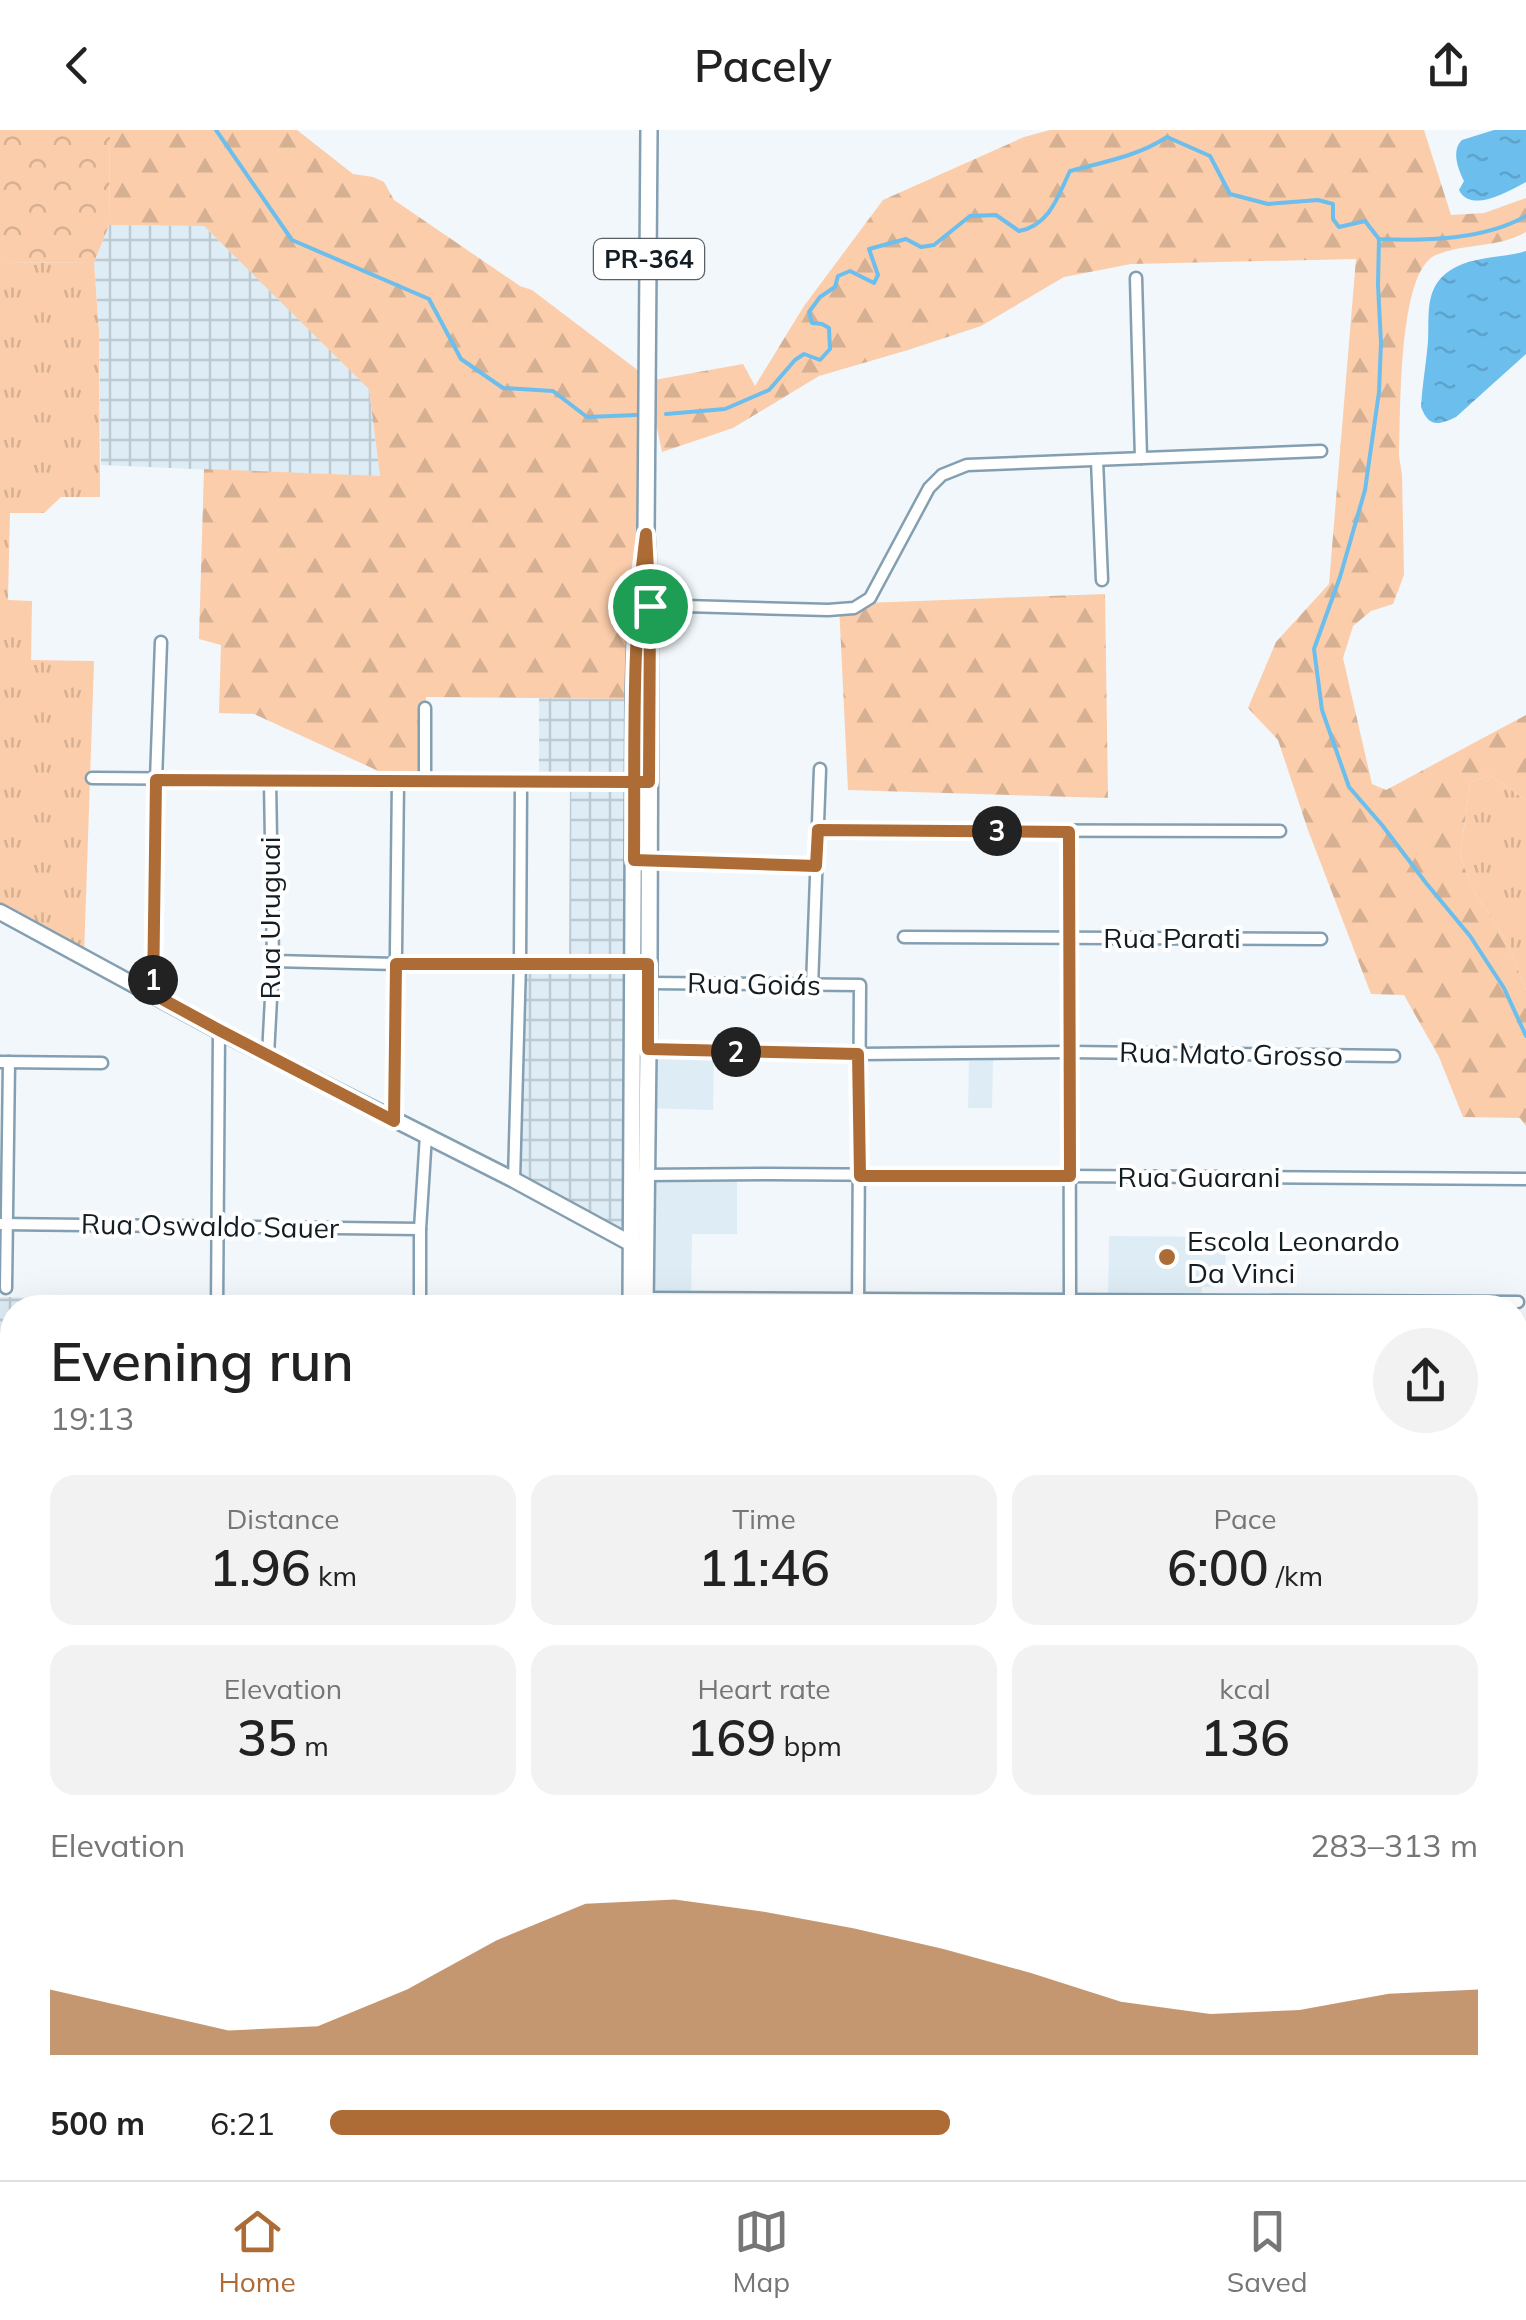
<!DOCTYPE html>
<meta charset="utf-8">
<style>
:root{--surface:#fff;--page:#f2f2f2;--text:#222;--muted:#767676;--line:#e0e0e0;--accent:#ad6c36}
body{margin:0;font-family:Mulish,sans-serif;background:var(--page);color:var(--text);height:100vh;display:flex;flex-direction:column;font-size:38px;white-space:nowrap}
*{box-sizing:border-box;margin:0}
p{font-size:32px;color:var(--muted)}
.icon{flex:none;width:55px;height:55px;fill:none;stroke:currentColor;stroke-width:2;stroke-linecap:round;stroke-linejoin:round}
.map{position:relative;flex:1;overflow:hidden}
.sheet{position:absolute;left:0px;top:1165px;width:1528px;height:885px;display:flex;flex-direction:column;background:var(--surface);border-radius:40px 40px 0 0;box-shadow:0 10px 40px #0002}
.sheet>*{flex:none}
.pin{position:absolute;display:grid;place-items:center;width:85px;height:85px;color:#fff;margin:-42px;border:5px solid #fff;border-radius:50%;box-shadow:0 2px 10px #0007}
.km{position:absolute;width:50px;height:50px;margin:-25px;border-radius:50%;background:#222;color:#fff;font-size:28px;line-height:50px;text-align:center}
.round{display:grid;place-items:center;flex:none;width:105px;height:105px;border-radius:52px;background:var(--page)}
.overview{display:flex;align-items:center;justify-content:space-between;height:170px;padding:0 50px}
h1{font-size:55px;font-weight:600;line-height:75px}
.figures{display:grid;grid-template-columns:repeat(3,1fr);gap:15px;height:170px;padding:10px 50px}
.figures div{display:grid;align-content:center;border-radius:25px;background:var(--page);text-align:center}
.figures b{font-size:50px;font-weight:600}
.figures small{font-size:28px;font-weight:400}
.figures p{font-size:28px}
.chart{height:280px;padding:20px 50px}
.chart p{display:flex;justify-content:space-between}
.chart svg{width:100%;height:180px;margin-top:10px;fill:var(--accent);opacity:.7}
ul{padding:0 50px;list-style:none;font-size:32px}
li{display:grid;grid-template-columns:160px 120px 1fr;align-items:center;height:75px}
li i{height:25px;border-radius:12px;background:var(--accent)}
header{display:flex;justify-content:space-between;align-items:center;height:130px;padding:0 50px;background:var(--surface);font-size:45px;font-weight:600}
.tab-bar{display:flex;justify-content:space-around;align-items:center;height:140px;border-top:2px solid var(--line);background:var(--surface);font-size:28px;color:var(--muted)}
.tab-bar a{display:grid;justify-items:center;gap:5px}
.tab-bar .selected{color:var(--accent)}
.map>svg:first-child{display:block}
.built{fill:#ddecf5}
.industrial{fill:url(#industrial-grid)}
.grass{fill:url(#grass-tufts)}
.forest{fill:url(#forest-firs)}
.park{fill:url(#park-crowns)}
.water{fill:url(#water-ripples)}
.lines{fill:none;stroke-linecap:round;stroke-linejoin:round}
.stream{stroke:#6cbeed;stroke-width:4}
.street-casing{stroke:#839fb1;stroke-width:15}
.secondary-casing{stroke:#839fb1;stroke-width:19}
.primary-casing{stroke:#839fb1;stroke-width:20}
.street{stroke:#fff;stroke-width:10}
.secondary{stroke:#fff;stroke-width:14}
.primary{stroke:#fff;stroke-width:15}
.route-casing{stroke:#fff;stroke-width:20}
.route{stroke:#ad6c36;stroke-width:12}
.poi-dot{fill:#ad6c36;stroke:#fff;stroke-width:4}
.labels{text-anchor:middle;stroke-width:8;stroke-linejoin:round;paint-order:stroke}
.shield{fill:#fff;stroke:#596166;stroke-width:2.5}
.shield-label{font-size:25px;font-weight:bold;fill:#121d24}
.street-label{font-size:28px;fill:#121d24;stroke:#fff}
.poi-label{font-size:28px;fill:#121d24;stroke:#fff;text-anchor:start}
</style>
<header><svg class="icon" aria-label="back" viewBox="0 0 24 24"><path d="M15 5l-7 7 7 7"/></svg>Pacely<svg class="icon" aria-label="share" viewBox="0 0 24 24"><path d="M12 15V3M7 8l5-5 5 5M5 13v7h14v-7"/></svg></header>
<div class="map">
<svg width="1526" height="2050" viewBox="0 0 1526 2050">
<defs>
<pattern id="industrial-grid" width="8" height="8" patternUnits="userSpaceOnUse" patternTransform="scale(2.5)"><rect width="8" height="8" fill="#ddecf5"/><path d="M0 4h8M4 0v8" fill="none" stroke="#bdcad2"/></pattern>
<pattern id="grass-tufts" width="24" height="20" patternUnits="userSpaceOnUse" patternTransform="scale(2.5)"><rect width="24" height="20" fill="#fbcdab"/><path d="M3 7l-1-3M5 7V3M7 7l1-3M15 17l-1-3M17 17v-4M19 17l1-3" fill="none" stroke="#d6b093"/></pattern>
<pattern id="forest-firs" width="22" height="20" patternUnits="userSpaceOnUse" patternTransform="scale(2.5)"><rect width="22" height="20" fill="#fbcdab"/><path d="M5 1l3.5 6h-7zM16 11l3.5 6h-7z" fill="#d6b093"/></pattern>
<pattern id="park-crowns" width="20" height="18" patternUnits="userSpaceOnUse" patternTransform="scale(2.5)"><rect width="20" height="18" fill="#fbcdab"/><path d="M2 6a3 3 0 1 1 6 0M12 15a3 3 0 1 1 6 0" fill="none" stroke="#d6b093"/></pattern>
<pattern id="water-ripples" width="26" height="14" patternUnits="userSpaceOnUse" patternTransform="scale(2.5)"><rect width="26" height="14" fill="#6cbeed"/><path d="M2 4q2-2 4 0t4 0M15 11q2-2 4 0t4 0" fill="none" stroke="#5da3cb"/></pattern>
</defs>
<rect width="100%" height="100%" fill="#f1f7fb"/>
<g class="built">
<path d="M 648,919 L 714,921 L 713,980 L 647,978 Z"/>
<path d="M 993,930 L 992,978 L 968,978 L 969,931 Z"/>
<path d="M 737,1044 L 737,1104 L 692,1104 L 691,1177 L 645,1178 L 647,1045 Z"/>
<path d="M 1109,1106 L 1226,1107 L 1225,1157 L 1202,1157 L 1201,1171 L 1108,1171 Z"/>
</g>
<g class="industrial">
<path d="M 109,95 L 204,96 L 369,258 L 380,347 L 101,335 L 99,201 L 94,133 Z"/>
<path d="M 539,568 L 634,569 L 631,1114 L 514,1050 L 520,832 L 569,832 L 570,653 L 539,652 Z"/>
<path d="M 0,1167 L 112,1169 L 112,1177 L 12,1178 L 12,2038 L 623,2038 L 622,2050 L 0,2050 Z"/>
<path d="M 638,2038 L 1060,2038 L 1059,2050 L 638,2050 Z"/>
</g>
<g class="grass">
<path d="M 0,132 L 94,133 L 99,201 L 100,367 L 61,367 L 44,383 L 10,383 L 8,470 L 32,471 L 31,530 L 94,531 L 84,826 L 0,782 Z"/>
<path d="M 1489,645 L 1526,670 L 1526,860 L 1506,810 L 1475,763 L 1460,727 L 1470,653 Z"/>
<path d="M 1515,1380 L 1526,1381 L 1526,1584 L 1515,1584 Z"/>
<path d="M 1515,1994 L 1526,1994 L 1526,2050 L 1477,2050 L 1477,2038 L 1515,2038 Z"/>
</g>
<g class="forest">
<path d="M 110,0 L 297,0 L 353,44 L 373,47 L 384,52 L 394,70 L 520,156 L 532,160 L 648,248 L 634,569 L 426,567 L 425,650 L 398,650 L 254,584 L 219,583 L 221,515 L 199,509 L 204,339 L 380,346 L 369,259 L 204,96 L 109,95 Z"/>
<path d="M 1050,0 L 1424,0 L 1451,85 L 1484,83 L 1526,68 L 1526,102 C 1499,118 1465,113 1436,125 C 1397,141 1401,286 1399,326 L 1402,345 L 1404,445 L 1393,474 L 1371,481 L 1353,496 L 1343,528 L 1372,654 L 1386,660 L 1526,585 L 1526,670 L 1489,645 L 1470,653 L 1460,727 L 1475,763 L 1506,810 L 1526,860 L 1526,996 L 1520,988 L 1463,987 L 1439,927 L 1404,865 L 1371,864 L 1308,700 L 1278,610 L 1248,578 L 1276,512 L 1329,454 L 1356,129 L 1131,134 L 1064,147 L 981,196 L 908,220 L 819,246 L 733,298 L 662,322 L 654,283 L 654,250 L 743,234 L 755,256 L 804,176 L 883,70 L 1024,7 Z"/>
<path d="M 1105,464 L 1108,668 L 848,660 L 839,474 Z"/>
<path d="M 0,1966 L 12,1966 L 12,2038 L 53,2038 L 54,2050 L 0,2050 Z"/>
</g>
<g class="park">
<path d="M 0,0 L 110,0 L 109,95 L 94,133 L 0,132 Z"/>
<path d="M 1515,1196 L 1526,1196 L 1526,1381 L 1515,1380 Z"/>
</g>
<g class="water">
<path d="M 1494,0 L 1526,0 L 1526,52 C 1509,61 1471,84 1459,60 L 1464,51 C 1458,39 1451,20 1462,10 Z"/>
<path d="M 1526,121 L 1526,224 L 1456,287 C 1439,295 1429,298 1421,277 C 1422,258 1425,240 1427,222 C 1432,190 1419,156 1456,137 C 1477,126 1504,128 1526,121 Z"/>
<path d="M 1526,1218 L 1526,1277 L 1515,1279 L 1515,1224 Z"/>
<path d="M 1526,1284 L 1526,1323 L 1515,1324 L 1515,1287 Z"/>
</g>
<g class="lines">
<g class="stream">
<path d="M 216,0 L 292,110 L 429,169 L 461,229 L 503,258 L 553,261 L 587,287 L 636,285"/>
<path d="M 1379,109 L 1378,155 L 1381,213 L 1379,262 L 1365,360 L 1340,447 L 1314,519 L 1322,580 L 1349,657 L 1382,695 L 1426,753 L 1470,806 L 1504,858 L 1526,906"/>
<path d="M 666,284 L 725,279 L 769,260 L 795,230 L 804,224 L 820,230 L 830,219 L 829,198 L 822,194 L 812,193 L 809,182 L 820,167 L 835,157 L 838,146 L 850,141 L 874,153 L 878,145 L 869,119 L 906,109 L 921,117 L 934,115 L 970,86 L 996,85 L 1019,101 C 1050,95 1058,66 1070,41 C 1104,32 1138,26 1167,7 L 1210,26 L 1230,64 L 1268,74 L 1318,70 L 1333,74 L 1333,89 L 1339,97 L 1365,91 L 1379,109 C 1426,111 1484,110 1526,86"/>
</g>
<g class="street-casing">
<g id="street">
<path d="M 1136,148 L 1141,328"/>
<path d="M 1097,330 L 1102,450"/>
<path d="M 650,475 L 828,480 L 854,478 L 870,468 L 929,358 L 942,345 L 967,335 L 1321,321"/>
<path d="M 92,648 L 649,652"/>
<path d="M 425,650 L 425,578"/>
<path d="M 818,700 L 1280,701"/>
<path d="M 1069,702 L 1070,1176"/>
<path d="M 634,730 L 817,736"/>
<path d="M 904,807 L 1321,809"/>
<path d="M 273,831 L 396,834 L 637,834"/>
<path d="M 648,853 L 860,855 L 858,1177"/>
<path d="M 812,856 L 820,639"/>
<path d="M 153,864 L 156,650 L 161,512"/>
<path d="M 643,919 L 858,924 L 1069,922 L 1394,926"/>
<path d="M 268,925 L 273,831 L 270,651"/>
<path d="M 0,932 L 102,933"/>
<path d="M 394,991 L 398,650"/>
<path d="M 642,1045 L 768,1044 L 1526,1049"/>
<path d="M 514,1050 L 520,832 L 521,652"/>
<path d="M 0,1094 L 420,1099"/>
<path d="M 6,1158 L 9,932"/>
<path d="M 639,1168 L 1518,1172"/>
<path d="M 217,1178 L 219,901"/>
<path d="M 420,1178 L 420,1099 L 426,1005"/>
<path d="M 1515,1659 L 1526,1659"/>
<path d="M 1515,1903 L 1526,1903"/>
<path d="M 1059,2050 L 1060,2038"/>
<path d="M 1267,2050 L 1267,2038"/>
<path d="M 1477,2050 L 1477,2038"/>
</g>
</g>
<g class="secondary-casing">
<path id="secondary" d="M 0,782 L 219,901 L 514,1050 L 641,1119"/>
</g>
<g class="primary-casing">
<g id="primary">
<path d="M 631,1178 L 634,569 L 637,468 L 641,442"/>
<path d="M 645,1178 L 649,834 L 650,475 L 646,404 L 649,0"/>
<path d="M 622,2050 L 623,2038"/>
<path d="M 638,2050 L 638,2038"/>
</g>
</g>
<use href="#street" class="street"/>
<use href="#secondary" class="secondary"/>
<use href="#primary" class="primary"/>
</g>
<g class="lines">
<g class="route-casing">
<path id="route" d="M 650,476 L 649,652 L 634,652 L 156,650 L 153,864 L 219,900 L 394,991 L 396,834 L 648,834 L 648,919 L 858,924 L 860,1046 L 1070,1046 L 1069,702 L 818,700 L 816,736 L 634,730 C 635,621 631,513 646,404 L 650,476"/>
</g>
<use href="#route" class="route"/>
</g>
<circle class="poi-dot" cx="1167" cy="1127" r="10"/>
<g class="labels">
<rect class="shield" x="594" y="109" width="110" height="40" rx="8"/>
<g class="shield-label">
<text x="649" y="138">PR-364</text>
</g>
<g class="street-label">
<text transform="translate(270 788) rotate(-90)" y="10">Rua Uruguai</text>
<text x="1172" y="818">Rua Parati</text>
<text transform="translate(754 854) rotate(1)" y="10">Rua Goiás</text>
<text transform="translate(1231 924) rotate(1)" y="10">Rua Mato Grosso</text>
<text x="1199" y="1057">Rua Guarani</text>
<text transform="translate(210 1096) rotate(1)" y="10">Rua Oswaldo Sauer</text>
</g>
<g class="poi-label">
<text x="1187" y="1121">Escola Leonardo<tspan x="1187" dy="32">Da Vinci</tspan></text>
</g>
</g>
</svg>
<div class="pin" style="left:650px;top:476px;background:#1e9e55"><svg class="icon" aria-label="arrive" viewBox="0 0 24 24"><path d="M6 21V4h12l-3 4 3 4H6"/></svg></div>
<b class="km" style="left:153px;top:850px">1</b>
<b class="km" style="left:736px;top:922px">2</b>
<b class="km" style="left:997px;top:701px">3</b>
<section class="sheet">
<div class="overview"><div><h1>Evening run</h1><p>19:13</p></div><a class="round"><svg class="icon" aria-label="share" viewBox="0 0 24 24"><path d="M12 15V3M7 8l5-5 5 5M5 13v7h14v-7"/></svg></a></div>
<div class="figures">
<div><p>Distance</p><b>1.96<small> km</small></b></div>
<div><p>Time</p><b>11:46</b></div>
<div><p>Pace</p><b>6:00<small> /km</small></b></div>
</div>
<div class="figures">
<div><p>Elevation</p><b>35<small> m</small></b></div>
<div><p>Heart rate</p><b>169<small> bpm</small></b></div>
<div><p>kcal</p><b>136</b></div>
</div>
<div class="chart"><p><span>Elevation</span>283–313 m</p>
<svg viewBox="0 0 160 44" preserveAspectRatio="none"><path d="M0 44V28L10 33L20 38L30 37L40 28L50 16L60 7L70 6L80 9L90 13L100 18L110 24L120 31L130 34L140 33L150 29L160 28V44z"/></svg>
</div>
<ul>
<li><b>500 m</b>6:21<i style="width:54%"></i></li>
</ul>
</section>
</div>
<nav class="tab-bar">
<a class="selected"><svg class="icon" aria-label="home" viewBox="0 0 24 24"><path d="M3 11l9-7 9 7M6 9v11h12V9"/></svg>Home</a>
<a><svg class="icon" aria-label="map" viewBox="0 0 24 24"><path d="M3 6l6-2 6 2 6-2v14l-6 2-6-2-6 2zM9 4v14M15 6v14"/></svg>Map</a>
<a><svg class="icon" aria-label="saved" viewBox="0 0 24 24"><path d="M7 4h10v16l-5-4-5 4z"/></svg>Saved</a>
</nav>
